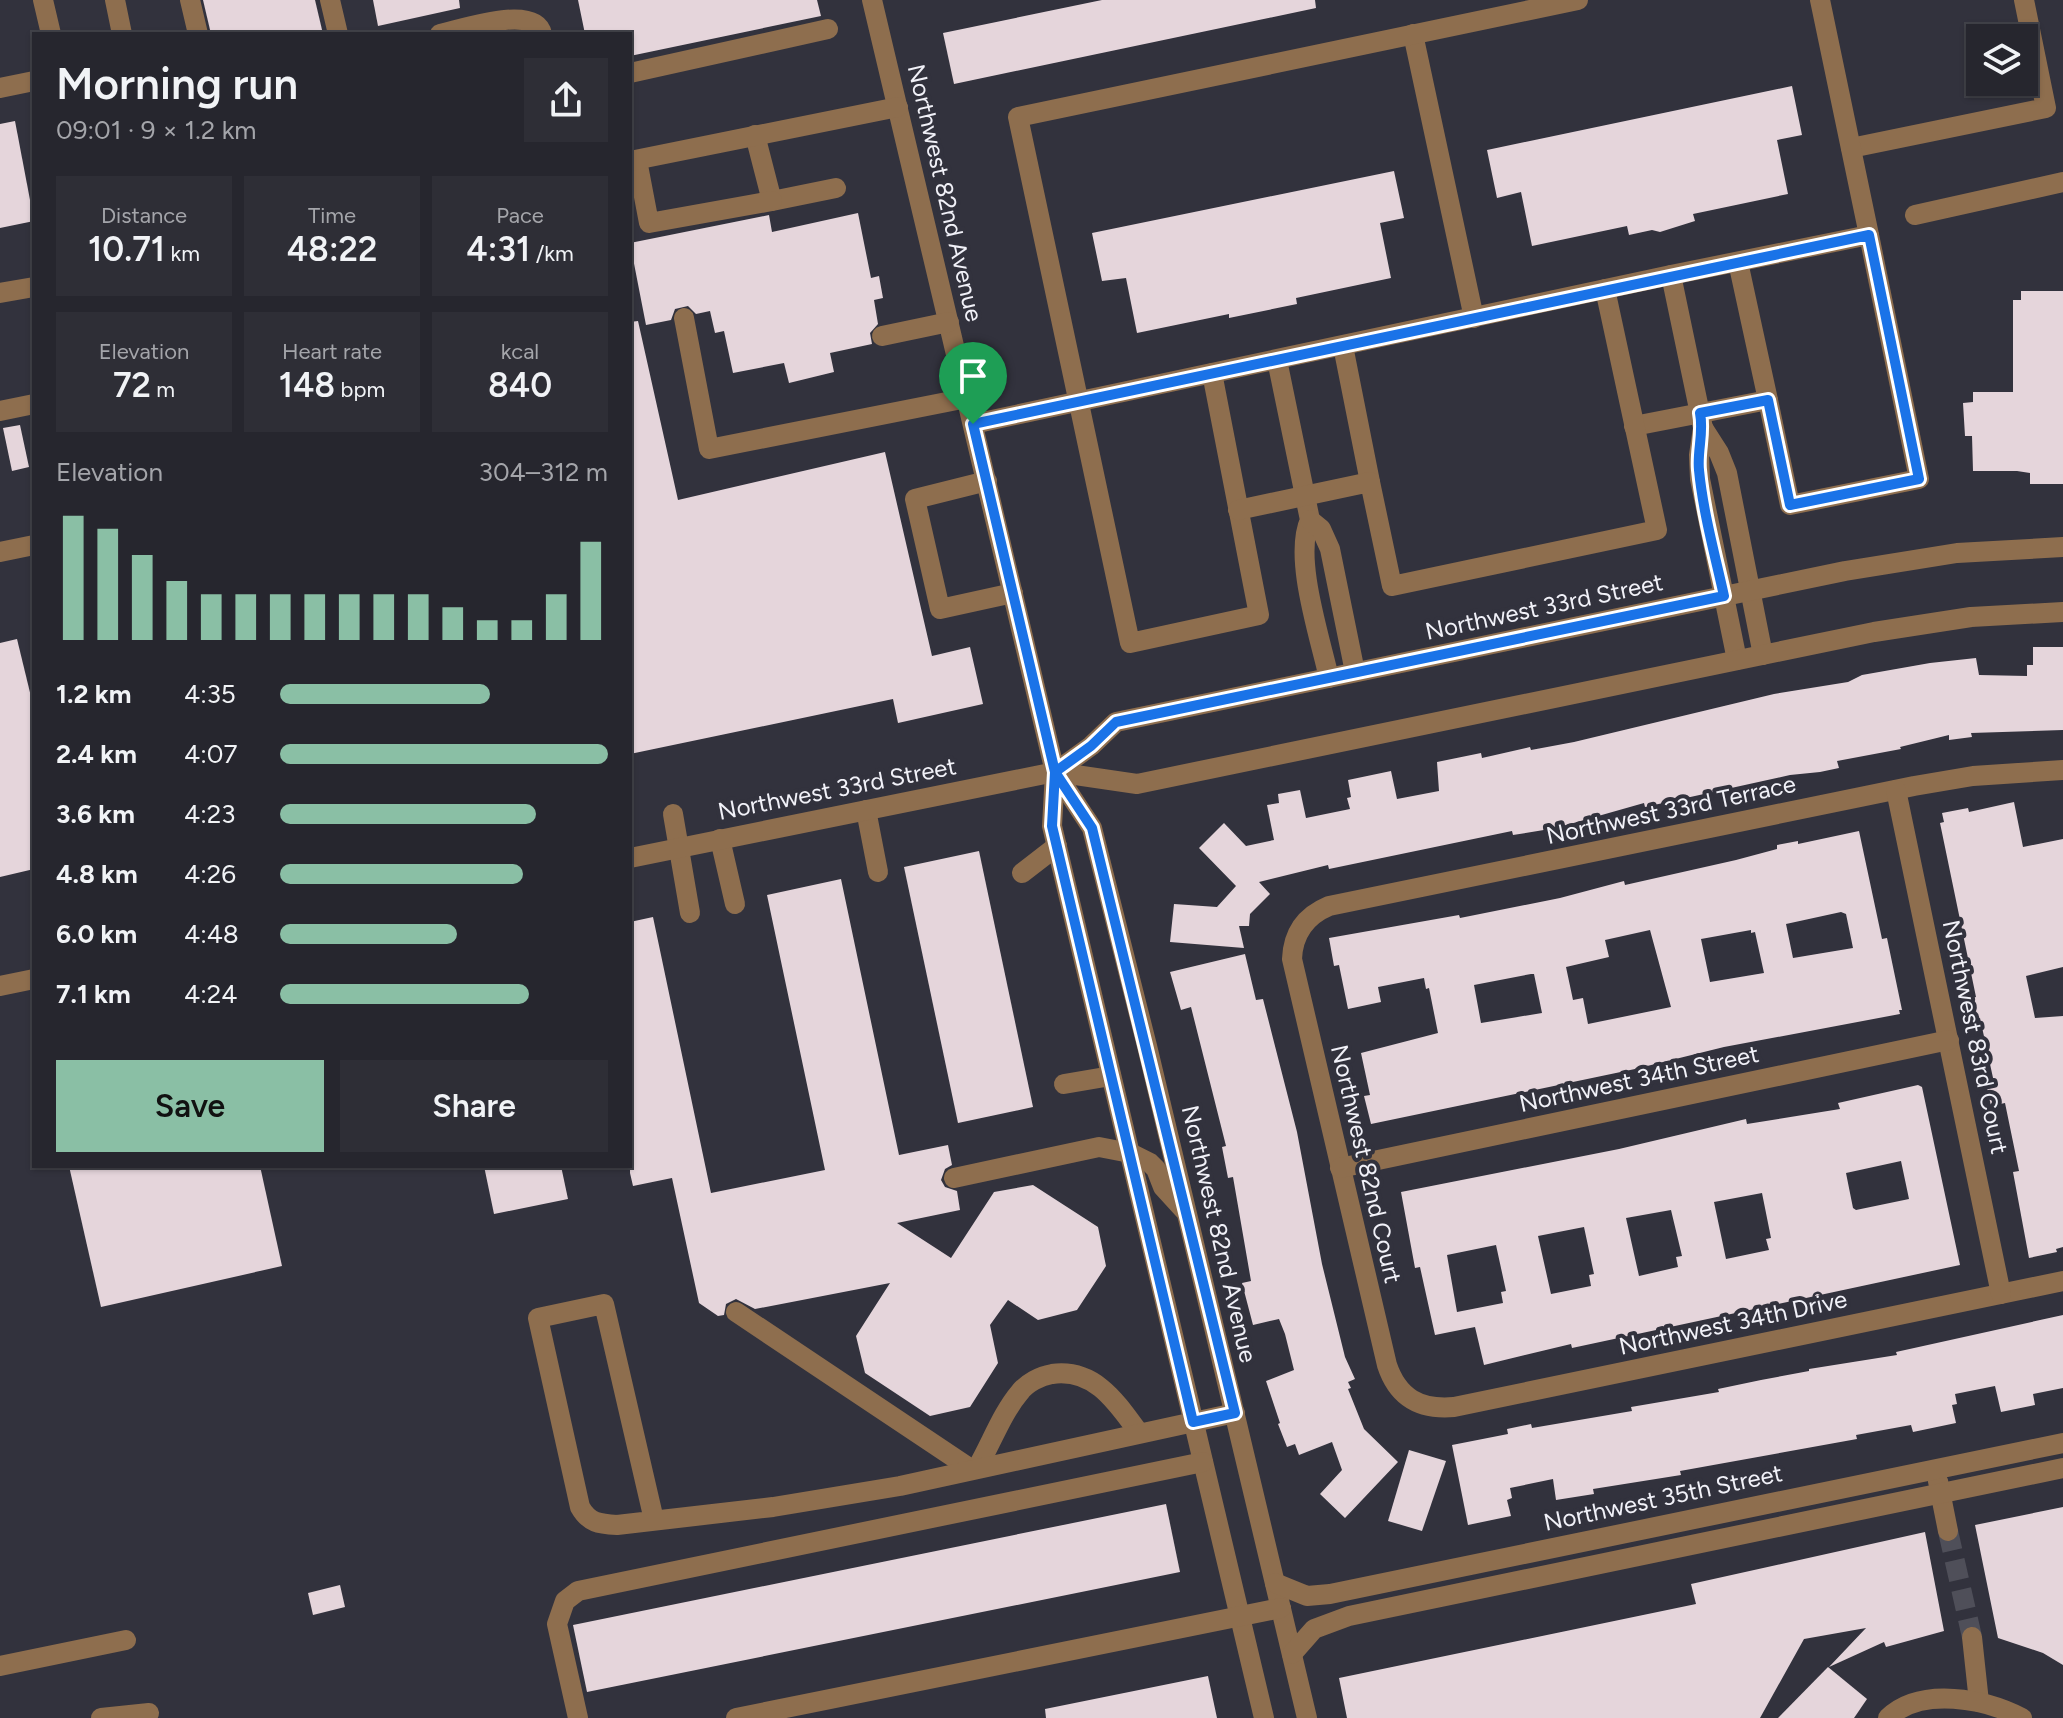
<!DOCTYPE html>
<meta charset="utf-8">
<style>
:root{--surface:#26262e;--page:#2e2e36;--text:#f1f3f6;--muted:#a4a5aa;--line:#42434a;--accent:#8abfa5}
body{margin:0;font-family:Figtree,sans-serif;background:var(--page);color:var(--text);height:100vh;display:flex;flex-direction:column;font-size:30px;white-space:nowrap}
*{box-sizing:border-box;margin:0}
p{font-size:26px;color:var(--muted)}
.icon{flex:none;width:44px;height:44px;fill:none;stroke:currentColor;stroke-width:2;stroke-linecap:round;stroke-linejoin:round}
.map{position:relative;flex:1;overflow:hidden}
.drawer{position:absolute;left:32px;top:32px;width:600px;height:1136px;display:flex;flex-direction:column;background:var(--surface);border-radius:0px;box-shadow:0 2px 6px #0004,0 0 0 2px var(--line)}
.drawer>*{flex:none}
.fabs{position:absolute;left:1966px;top:24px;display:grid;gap:16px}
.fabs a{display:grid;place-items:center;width:72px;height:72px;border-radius:0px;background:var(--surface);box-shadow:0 2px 6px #0004,0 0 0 2px var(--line);font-size:40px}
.pin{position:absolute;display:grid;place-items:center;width:68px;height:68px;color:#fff;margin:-82px -34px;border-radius:50% 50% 50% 0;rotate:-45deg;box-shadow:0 0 8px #0007}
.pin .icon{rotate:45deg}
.round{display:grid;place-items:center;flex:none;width:84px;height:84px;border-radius:0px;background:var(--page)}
.overview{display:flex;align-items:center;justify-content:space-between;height:136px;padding:0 24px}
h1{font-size:44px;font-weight:600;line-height:60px}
.stats{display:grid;grid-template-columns:repeat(3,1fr);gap:12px;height:136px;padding:8px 24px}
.stats div{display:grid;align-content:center;border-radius:0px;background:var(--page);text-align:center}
.stats b{font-size:34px;font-weight:600}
.stats small{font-size:22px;font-weight:400}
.stats p{font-size:22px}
.chart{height:224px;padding:16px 24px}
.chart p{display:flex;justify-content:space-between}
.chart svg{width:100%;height:144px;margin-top:8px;stroke:var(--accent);stroke-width:6}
.action{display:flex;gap:16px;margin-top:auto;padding:16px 24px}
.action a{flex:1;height:92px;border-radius:0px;background:var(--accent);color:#111;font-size:32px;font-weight:600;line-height:92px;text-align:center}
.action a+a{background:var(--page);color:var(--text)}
ul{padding:0 24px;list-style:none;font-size:26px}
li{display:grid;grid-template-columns:128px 96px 1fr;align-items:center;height:60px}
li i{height:20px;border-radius:10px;background:var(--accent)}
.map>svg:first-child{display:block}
.building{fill:#e5d5db;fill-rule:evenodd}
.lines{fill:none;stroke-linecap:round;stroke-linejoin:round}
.minor-tunnel{stroke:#4f4f59;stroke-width:20;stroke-dasharray:20 10;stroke-linecap:butt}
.minor{stroke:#8e6e4e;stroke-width:20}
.route-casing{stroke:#fff;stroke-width:16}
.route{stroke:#1a73e8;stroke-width:10}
.labels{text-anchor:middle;stroke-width:8;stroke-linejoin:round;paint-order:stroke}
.street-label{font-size:24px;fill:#f1f1f8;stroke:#32323d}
</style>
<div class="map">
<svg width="2063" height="1718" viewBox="0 0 2063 1718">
<rect width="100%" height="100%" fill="#32323d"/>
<g class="building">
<path d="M 203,0 L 315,0 L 323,34 L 211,34 Z"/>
<path d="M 373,0 L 459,0 L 460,8 L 378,26 Z"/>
<path d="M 578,0 L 817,0 L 821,16 L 630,56 L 630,34 L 585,34 Z"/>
<path d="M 1102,0 L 1315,0 L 1316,8 L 954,84 L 943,33 Z"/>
<path d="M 1792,86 L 1802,135 L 1777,140 L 1788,194 L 1693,214 L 1695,221 L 1660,232 L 1652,230 L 1629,235 L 1627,226 L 1532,246 L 1521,192 L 1497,198 L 1487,150 Z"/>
<path d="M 15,121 L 34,221 L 0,228 L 0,124 Z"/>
<path d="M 1394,171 L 1404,218 L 1380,223 L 1391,278 L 1296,298 L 1297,304 L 1229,318 L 1229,314 L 1137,333 L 1126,278 L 1102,281 L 1092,233 Z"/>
<path d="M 858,213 L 871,278 L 879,276 L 883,298 L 874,300 L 878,324 L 870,333 L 872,344 L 830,353 L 834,372 L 789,383 L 784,363 L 733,373 L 724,331 L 715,333 L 710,311 L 696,314 L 688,306 L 675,309 L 671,320 L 646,325 L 630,243 L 769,215 L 772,232 Z"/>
<path d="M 2021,291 L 2063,291 L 2063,484 L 2030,484 L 2030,473 L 2017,471 L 1973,471 L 1972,436 L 1965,436 L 1963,403 L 1973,402 L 1973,392 L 2013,392 L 2013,300 L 2021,300 Z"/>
<path d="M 638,321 L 678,500 L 885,452 L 932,656 L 970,647 L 983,704 L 898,723 L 893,699 L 630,754 L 630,322 Z"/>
<path d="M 20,425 L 29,467 L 12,471 L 3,428 Z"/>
<path d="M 17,639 L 34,709 L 34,869 L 0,877 L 0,643 Z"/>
<path d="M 2033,647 L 2063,647 L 2063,730 L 1971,733 L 1972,737 L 1949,740 L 1949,735 L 1900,747 L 1901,749 L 1837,761 L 1839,768 L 1820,772 L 1790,775 L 1645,807 L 1644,803 L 1556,828 L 1513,835 L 1512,831 L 1329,869 L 1328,865 L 1259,882 L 1270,894 L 1250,914 L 1249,926 L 1239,926 L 1244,948 L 1170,942 L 1174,904 L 1217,907 L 1236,886 L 1199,848 L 1224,823 L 1246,846 L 1274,840 L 1267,805 L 1279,803 L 1278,794 L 1300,790 L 1306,818 L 1350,809 L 1347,798 L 1351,797 L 1348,780 L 1391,771 L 1397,799 L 1439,791 L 1437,762 L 1481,753 L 1482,758 L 1530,747 L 1531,750 L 1574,742 L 1774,694 L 1848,682 L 1862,675 L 1930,663 L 1976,658 L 1979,675 L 2027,676 L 2027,665 L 2033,665 Z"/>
<path d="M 2014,802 L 2023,847 L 2063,839 L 2063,967 L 2026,976 L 2035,1018 L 2063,1016 L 2063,1247 L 2056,1249 L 2057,1252 L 2029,1258 L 2013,1172 L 2019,1171 L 2005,1103 L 1991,1106 L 1987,1088 L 1995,1087 L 1980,1018 L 1976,1019 L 1972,998 L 1976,997 L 1940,823 L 1944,822 L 1942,813 L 1968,808 L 1969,812 Z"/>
<path d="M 1859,831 L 1882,939 L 1887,938 L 1902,1010 L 1899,1010 L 1900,1014 L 1724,1047 L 1635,1069 L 1371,1124 L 1364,1096 L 1370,1095 L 1361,1053 L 1438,1033 L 1429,988 L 1426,989 L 1424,978 L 1378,987 L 1381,1002 L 1348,1009 L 1339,965 L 1334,966 L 1329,938 L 1459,915 L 1460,918 L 1560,898 L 1624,881 L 1625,885 L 1736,860 L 1777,849 L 1777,845 L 1798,841 L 1798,844 ZM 1841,912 L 1846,914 L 1853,948 L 1793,958 L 1786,924 ZM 1650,930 L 1671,1007 L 1588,1024 L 1583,998 L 1573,1000 L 1566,967 L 1609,957 L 1605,940 ZM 1751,930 L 1751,933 L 1755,932 L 1764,973 L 1710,982 L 1701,939 ZM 1531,974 L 1534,974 L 1542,1013 L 1481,1023 L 1474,985 Z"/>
<path d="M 979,851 L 1033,1107 L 958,1123 L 904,867 Z"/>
<path d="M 841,879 L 899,1155 L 948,1145 L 952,1165 L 945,1169 L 941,1180 L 945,1187 L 957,1191 L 960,1210 L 897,1223 L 951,1258 L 994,1192 L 1033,1185 L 1098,1227 L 1106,1266 L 1077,1310 L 1038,1320 L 1008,1300 L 990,1325 L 998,1363 L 970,1407 L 930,1416 L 865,1373 L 856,1336 L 890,1283 L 755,1309 L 736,1299 L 726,1304 L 724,1315 L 718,1316 L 699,1303 L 672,1178 L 633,1186 L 630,1173 L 630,922 L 653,917 L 711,1193 L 825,1170 L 767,895 Z"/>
<path d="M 1245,954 L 1256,1000 L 1263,999 L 1297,1132 L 1322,1264 L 1345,1357 L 1355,1379 L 1348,1382 L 1351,1388 L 1348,1389 L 1364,1429 L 1398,1462 L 1345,1518 L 1320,1494 L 1342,1470 L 1332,1442 L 1299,1455 L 1295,1444 L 1287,1447 L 1278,1424 L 1280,1423 L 1266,1381 L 1294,1370 L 1285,1334 L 1279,1319 L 1253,1325 L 1242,1283 L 1251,1281 L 1233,1177 L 1228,1178 L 1222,1147 L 1226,1146 L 1191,1007 L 1181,1010 L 1170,972 Z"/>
<path d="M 1918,1085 L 1922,1087 L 1960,1265 L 1572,1348 L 1571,1344 L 1484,1365 L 1475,1327 L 1435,1335 L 1420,1267 L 1415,1268 L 1401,1192 L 1619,1149 L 1746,1119 L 1747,1124 L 1840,1109 L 1838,1103 ZM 1901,1161 L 1909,1199 L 1856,1210 L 1853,1208 L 1846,1173 ZM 1762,1193 L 1771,1238 L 1766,1239 L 1769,1250 L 1726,1259 L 1714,1202 ZM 1671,1210 L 1682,1256 L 1676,1257 L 1678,1267 L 1639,1276 L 1626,1218 ZM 1584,1227 L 1594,1274 L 1589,1275 L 1591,1286 L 1551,1294 L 1538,1236 ZM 1496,1245 L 1506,1291 L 1501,1292 L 1503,1303 L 1457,1312 L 1447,1255 Z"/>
<path d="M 69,1166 L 260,1166 L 282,1266 L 101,1307 Z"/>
<path d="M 484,1166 L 561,1166 L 568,1199 L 494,1214 Z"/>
<path d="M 2063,1315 L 2063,1388 L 2033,1394 L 2035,1405 L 2001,1412 L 1995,1386 L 1955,1394 L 1957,1404 L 1952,1405 L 1956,1423 L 1913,1432 L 1911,1425 L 1856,1435 L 1857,1439 L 1680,1471 L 1681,1475 L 1593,1489 L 1594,1494 L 1556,1500 L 1553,1479 L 1510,1488 L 1512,1498 L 1507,1500 L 1511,1516 L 1468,1525 L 1452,1445 L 1508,1434 L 1507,1429 L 1531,1424 L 1532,1428 L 1632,1411 L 1631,1407 L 1719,1392 L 1718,1389 L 1761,1380 L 1809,1371 L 1809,1369 L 1897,1355 L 1896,1352 Z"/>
<path d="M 1409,1450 L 1446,1461 L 1422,1531 L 1388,1521 Z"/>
<path d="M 1166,1504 L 1180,1572 L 587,1692 L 573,1625 Z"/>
<path d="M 2063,1507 L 2063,1665 L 2043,1653 L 1998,1638 L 1975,1525 Z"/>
<path d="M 1925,1532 L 1944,1631 L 1886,1647 L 1884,1642 L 1829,1667 L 1866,1628 L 1804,1639 L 1760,1718 L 1347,1718 L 1339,1678 L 1696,1604 L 1691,1584 Z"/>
<path d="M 340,1585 L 345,1607 L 313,1615 L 308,1593 Z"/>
<path d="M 1828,1667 L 1867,1699 L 1854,1718 L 1778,1718 Z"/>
<path d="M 1208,1676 L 1217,1718 L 1046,1718 L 1045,1709 Z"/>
</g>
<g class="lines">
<path class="minor-tunnel" d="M 1948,1531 L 1972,1637"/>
<g class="minor">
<path d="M 43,0 L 51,34"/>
<path d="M 115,0 L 122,34"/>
<path d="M 190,0 L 198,34"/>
<path d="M 330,0 L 338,34"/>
<path d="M 872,0 L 1055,772 L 1052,826 L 1264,1718"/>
<path d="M 440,34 C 463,29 535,4 542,34"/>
<path d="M 1413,34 L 1474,318"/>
<path d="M 630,73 L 828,29"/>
<path d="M 0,88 L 34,81"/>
<path d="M 755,135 L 772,201 L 836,188"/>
<path d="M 1851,148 L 2046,108 L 2024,0"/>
<path d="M 637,160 L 649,223 L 772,201"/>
<path d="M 630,161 L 898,107"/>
<path d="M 1915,215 L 2063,182"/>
<path d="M 1738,262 L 1768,400"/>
<path d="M 1671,275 L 1703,428 L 1699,455 L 1700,479 L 1737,660"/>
<path d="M 0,293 L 34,287"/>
<path d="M 684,318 L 709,449 L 967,398"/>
<path d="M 882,336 L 949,322"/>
<path d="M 1343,346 L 1370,482"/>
<path d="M 1277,360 L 1310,520 C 1293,557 1320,637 1329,678"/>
<path d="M 1212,373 L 1259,615 L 1130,643 L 1018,117 L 1578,0"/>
<path d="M 0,411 L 34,404"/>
<path d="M 973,424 L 1671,275 L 1869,235 L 1820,0"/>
<path d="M 1634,426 L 1768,400 L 1790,505 L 1919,479 L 1869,235"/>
<path d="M 1703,428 L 1719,453 L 1727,473 L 1763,655"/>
<path d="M 987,481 L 915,499 L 940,609 L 1013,593"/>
<path d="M 1238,510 L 1370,482 L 1392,586 L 1657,530 L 1605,289"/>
<path d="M 1310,520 L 1321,529 L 1330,549 L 1355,672"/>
<path d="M 0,552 L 34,545"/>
<path d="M 2063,770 L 1973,776 L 1914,786 L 1329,906 C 1305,916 1293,934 1292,959 L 1387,1365 C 1398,1398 1420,1410 1454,1407 L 2063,1281"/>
<path d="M 1055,772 L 1091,746 L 1116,722 L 1845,571 L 1957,553 L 2063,547"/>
<path d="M 1055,772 L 1092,828 L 1147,1046 L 1307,1718"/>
<path d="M 1896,790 L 2001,1294"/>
<path d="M 866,810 L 878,872"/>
<path d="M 673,814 L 690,913"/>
<path d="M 720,839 L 735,904"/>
<path d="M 630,858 L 1055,772 L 1137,784 L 1874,632 L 1971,617 L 2063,612"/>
<path d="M 1022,873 L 1057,846"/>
<path d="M 0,986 L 34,979"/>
<path d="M 1064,1084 L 1111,1076"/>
<path d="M 1340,1168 L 1949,1040"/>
<path d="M 954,1178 L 1099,1147 L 1130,1153 L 1150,1163 L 1156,1169 L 1163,1187 L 1184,1210"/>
<path d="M 736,1312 L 971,1469"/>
<path d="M 977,1468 C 991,1444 1002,1413 1020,1392 C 1027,1383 1040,1376 1052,1374 C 1095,1368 1117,1403 1139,1433"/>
<path d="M 1938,1481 L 1948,1531"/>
<path d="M 654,1520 L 604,1304 L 538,1318 L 580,1507 C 589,1523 599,1524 617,1525 L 773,1507 L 900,1486 L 1235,1413"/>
<path d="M 1275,1583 L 1307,1596 L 1330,1594 L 2063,1443"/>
<path d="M 1972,1637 L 1979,1702"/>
<path d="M 1292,1654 L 1314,1629 L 1349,1616 L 2063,1468"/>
<path d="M 0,1666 L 126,1640"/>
<path d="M 101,1718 L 149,1713"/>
<path d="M 578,1718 L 557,1624 L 565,1601 L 578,1591 L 1203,1462"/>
<path d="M 736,1718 L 1281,1608"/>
<path d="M 1888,1718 C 1921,1686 1986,1699 2022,1718"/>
</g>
</g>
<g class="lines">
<g class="route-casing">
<path id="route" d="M 973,424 L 1055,772 L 1052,826 L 1193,1422 L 1235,1413 L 1092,828 L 1055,772 L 1091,746 L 1116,722 L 1724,596 C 1715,555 1703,512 1699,470 C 1697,451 1704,433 1700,413 L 1768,400 L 1790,505 L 1919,479 L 1869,235 L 973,424"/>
</g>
<use href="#route" class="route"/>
</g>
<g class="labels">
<g class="street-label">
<text transform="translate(945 193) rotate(77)" y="8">Northwest 82nd Avenue</text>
<text transform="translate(1544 607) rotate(-12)" y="8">Northwest 33rd Street</text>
<text transform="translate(837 789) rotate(-11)" y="8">Northwest 33rd Street</text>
<text transform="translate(1671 810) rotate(-12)" y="8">Northwest 33rd Terrace</text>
<text transform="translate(1975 1037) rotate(78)" y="8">Northwest 83rd Court</text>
<text transform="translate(1639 1079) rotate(-12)" y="8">Northwest 34th Street</text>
<text transform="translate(1366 1164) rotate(77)" y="8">Northwest 82nd Court</text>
<text transform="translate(1219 1234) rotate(77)" y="8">Northwest 82nd Avenue</text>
<text transform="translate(1733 1323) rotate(-12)" y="8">Northwest 34th Drive</text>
<text transform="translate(1663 1498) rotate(-12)" y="8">Northwest 35th Street</text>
</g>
</g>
</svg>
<div class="fabs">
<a><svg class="icon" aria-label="layers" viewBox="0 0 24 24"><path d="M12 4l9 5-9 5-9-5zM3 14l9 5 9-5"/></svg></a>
</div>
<div class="pin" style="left:973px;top:424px;background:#1e9e55"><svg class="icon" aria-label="arrive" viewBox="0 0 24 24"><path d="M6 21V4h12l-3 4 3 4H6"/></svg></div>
<section class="drawer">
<div class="overview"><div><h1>Morning run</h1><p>09:01 · 9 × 1.2 km</p></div><a class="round"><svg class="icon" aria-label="share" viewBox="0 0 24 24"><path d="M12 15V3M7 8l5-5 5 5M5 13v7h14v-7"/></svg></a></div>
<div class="stats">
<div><p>Distance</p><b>10.71<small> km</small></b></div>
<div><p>Time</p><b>48:22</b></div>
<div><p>Pace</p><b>4:31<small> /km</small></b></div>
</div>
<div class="stats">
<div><p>Elevation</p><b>72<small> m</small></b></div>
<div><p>Heart rate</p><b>148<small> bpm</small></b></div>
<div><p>kcal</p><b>840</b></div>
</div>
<div class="chart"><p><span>Elevation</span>304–312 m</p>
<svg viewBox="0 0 160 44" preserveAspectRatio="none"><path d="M5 44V6M15 44V10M25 44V18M35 44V26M45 44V30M55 44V30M65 44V30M75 44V30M85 44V30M95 44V30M105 44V30M115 44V34M125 44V38M135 44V38M145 44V30M155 44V14"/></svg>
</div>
<ul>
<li><b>1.2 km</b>4:35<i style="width:64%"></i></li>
<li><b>2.4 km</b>4:07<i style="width:100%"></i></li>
<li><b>3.6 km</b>4:23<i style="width:78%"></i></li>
<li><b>4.8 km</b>4:26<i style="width:74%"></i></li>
<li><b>6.0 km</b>4:48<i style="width:54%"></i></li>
<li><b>7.1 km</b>4:24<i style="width:76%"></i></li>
</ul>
<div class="action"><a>Save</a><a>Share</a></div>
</section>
</div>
